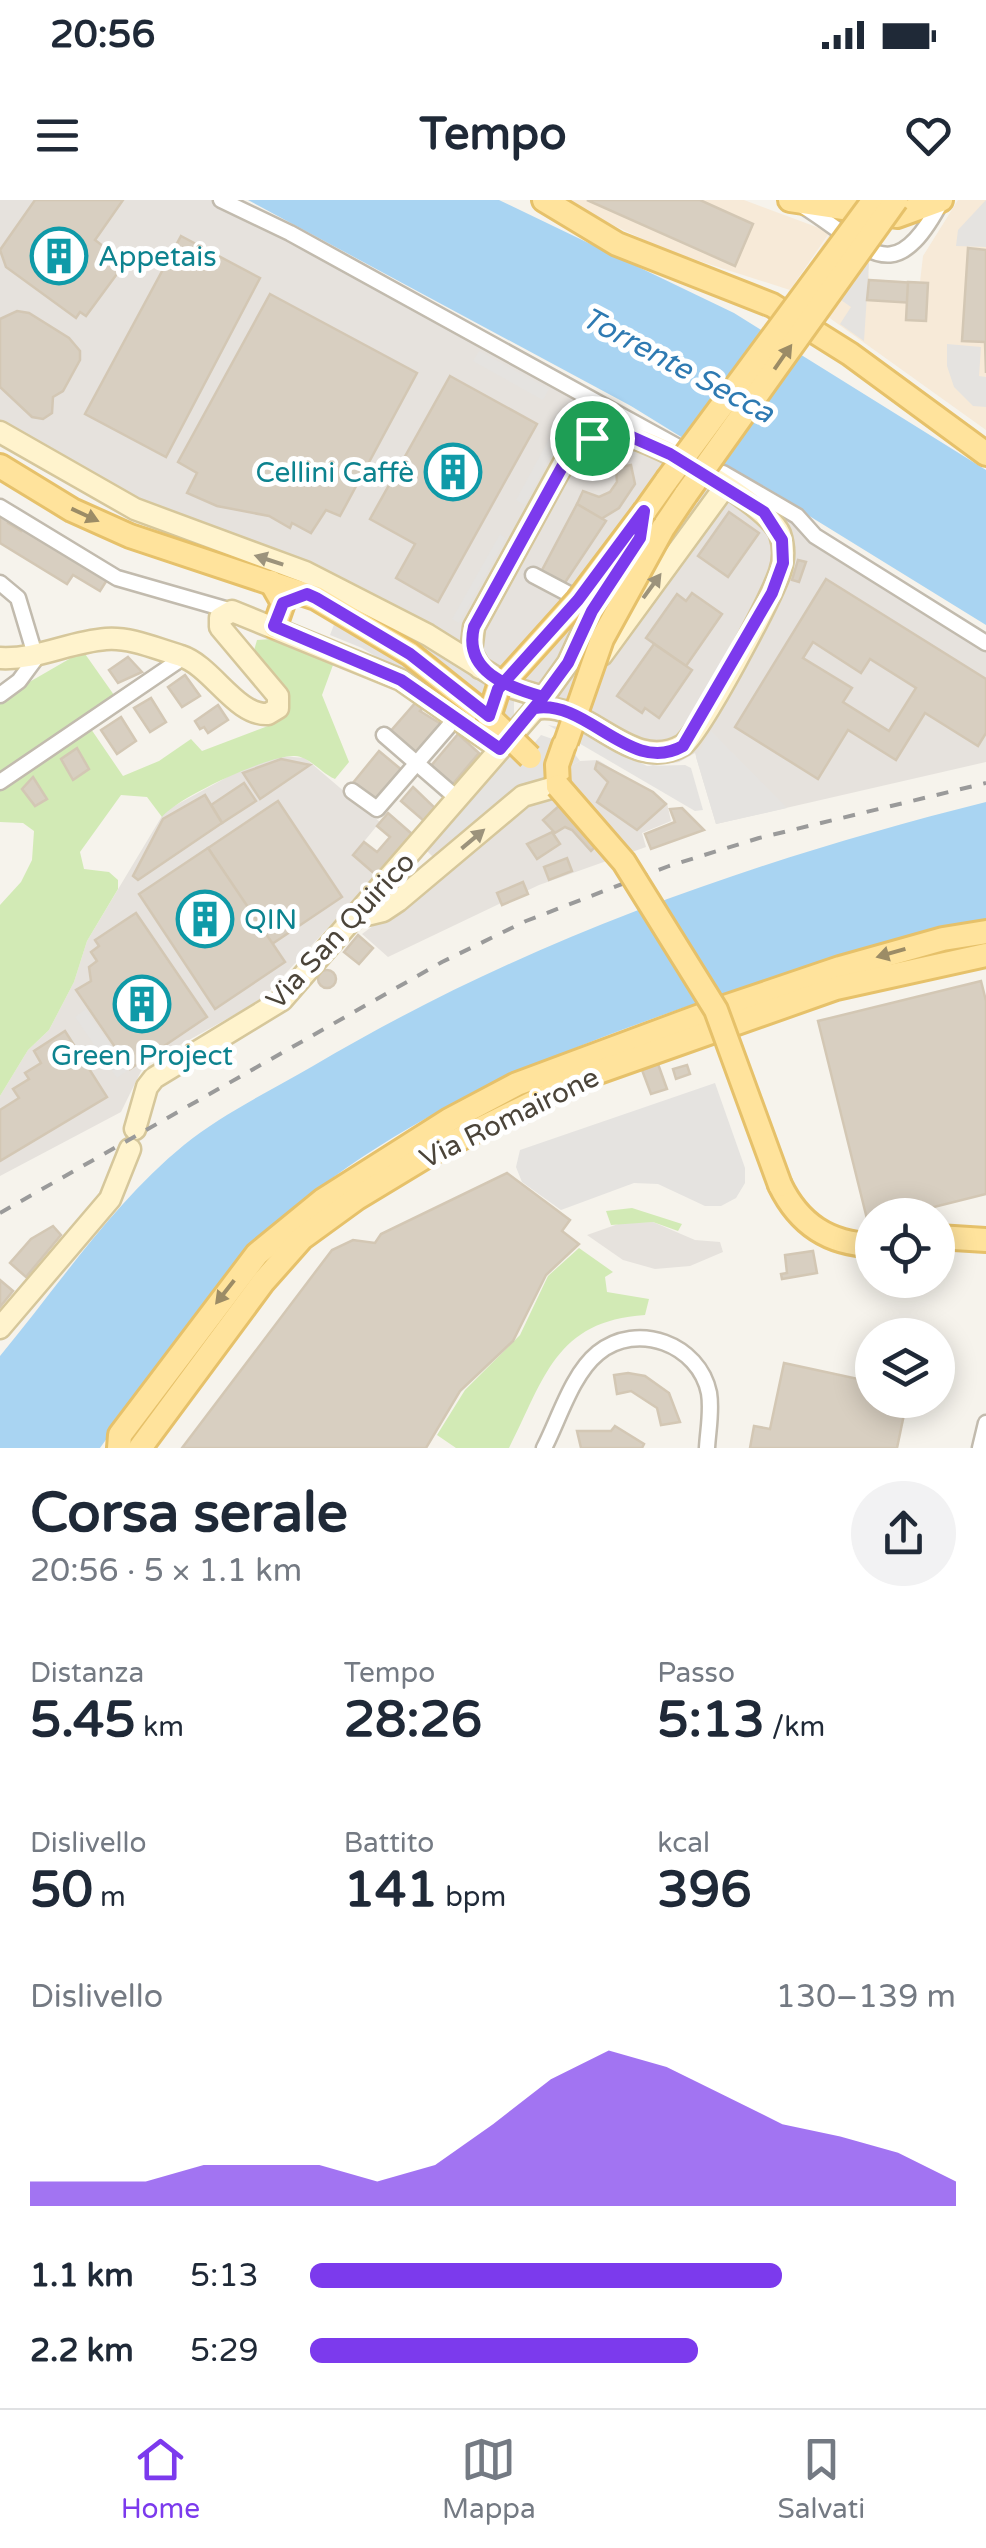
<!DOCTYPE html>
<html lang="it">
<meta charset="utf-8">
<style>
:root{--surface:#fff;--page:#f2f2f3;--text:#1f2937;--muted:#747a83;--line:#e0e1e3;--accent:#7c3aed}
body{margin:0;font-family:"Varela Round",sans-serif;background:var(--page);color:var(--text);height:100vh;display:flex;flex-direction:column;font-size:38px;white-space:nowrap}
*{box-sizing:border-box;margin:0}
p{font-size:32px;color:var(--muted)}
.icon{flex:none;width:55px;height:55px;fill:none;stroke:currentColor;stroke-width:2;stroke-linecap:round;stroke-linejoin:round}
.map{position:relative;height:1248px;overflow:hidden}
.drawer{display:flex;flex-direction:column;background:var(--surface);flex:1}
.drawer>*{flex:none}
.controls{position:absolute;left:855px;top:998px;display:grid;gap:20px}
.controls a{display:grid;place-items:center;width:100px;height:100px;border-radius:50%;background:var(--surface);box-shadow:0 5px 25px #0003;font-size:50px}
.pin{position:absolute;display:grid;place-items:center;width:85px;height:85px;color:#fff;margin:-42px;border:5px solid #fff;border-radius:50%;box-shadow:0 2px 10px #0007}
.round{display:grid;place-items:center;flex:none;width:105px;height:105px;border-radius:52px;background:var(--page)}
.summary{display:flex;align-items:center;justify-content:space-between;height:170px;padding:0 30px}
h1{font-size:55px;font-weight:700;line-height:75px}
.metrics{display:grid;grid-template-columns:repeat(3,1fr);gap:15px;height:170px;padding:10px 30px}
.metrics div{display:grid;align-content:center}
.metrics b{font-size:50px;font-weight:700}
.metrics small{font-size:28px;font-weight:400}
.metrics p{font-size:28px}
.chart{height:280px;padding:20px 30px}
.chart p{display:flex;justify-content:space-between}
.chart svg{width:100%;height:180px;margin-top:10px;fill:var(--accent);opacity:.7}
ul{padding:0 30px;list-style:none;font-size:32px}
li{display:grid;grid-template-columns:160px 120px 1fr;align-items:center;height:75px}
li i{height:25px;border-radius:12px;background:var(--accent)}
.status{display:flex;justify-content:space-between;align-items:center;height:70px;padding:0 50px;background:var(--surface);direction:ltr}
.status svg{height:28px;fill:currentColor}
header{display:flex;justify-content:space-between;align-items:center;height:130px;padding:0 30px;background:var(--surface);font-size:45px;font-weight:700}
.menu{display:flex;justify-content:space-around;align-items:center;height:140px;border-top:2px solid var(--line);background:var(--surface);font-size:28px;color:var(--muted)}
.menu a{display:grid;justify-items:center;gap:5px}
.menu .on{color:var(--accent)}
.map>svg:first-child{display:block}
.commercial{fill:#f7ead8}
.industrial{fill:#e6e2dd}
.green{fill:#d2eab5}
.parking{fill:#e5e3e0}
.water{fill:#a9d4f2}
.building{fill:#d8cfc1;stroke:#d3c7b4;stroke-width:2.5;fill-rule:evenodd}
.lines{fill:none;stroke-linecap:round;stroke-linejoin:round}
.street-casing{stroke:#c2bbae;stroke-width:19}
.secondary-casing{stroke:#d6c79b;stroke-width:25}
.primary-casing{stroke:#e6c16a;stroke-width:28}
.street{stroke:#fff;stroke-width:14}
.secondary{stroke:#fff3cd;stroke-width:20}
.primary{stroke:#ffe39c;stroke-width:22}
.rail{stroke:#9a9a9a;stroke-width:4;stroke-dasharray:12 12;stroke-linecap:butt}
.primary-bridge-casing{stroke:#e6c16a;stroke-width:28;stroke-linecap:butt}
.primary-bridge{stroke:#ffe39c;stroke-width:22}
.oneway{fill:#9c8c66}
.oneway2{fill:#9c937c}
.route-casing{stroke:#fff;stroke-width:20}
.route{stroke:#7c3aed;stroke-width:12}
.labels{text-anchor:middle;stroke-width:10;stroke-linejoin:round;paint-order:stroke}
.culture-label{font-size:28px;fill:#0d838f;stroke:#fff;text-anchor:start}
.street-label{font-size:28px;fill:#4b4439;stroke:#fff}
.water-label{font-size:30px;font-style:italic;fill:#2e7ab2;stroke:#fff}
</style>
<div class="status"><b>20:56</b><svg viewBox="0 0 49 12"><path d="M0 12V9h3v3zM5 12V6h3v6zM10 12V3h3v9zM15 12V0h3v12zM26 1h20v11H26zM47 4h2v5h-2z"/></svg></div>
<header><svg class="icon" aria-label="menu" viewBox="0 0 24 24"><path d="M4 6h16M4 12h16M4 18h16"/></svg>Tempo<svg class="icon" aria-label="heart" viewBox="0 0 24 24"><path d="M12 20l-8-8c-3-5 5-10 8-4 3-6 11-1 8 4z"/></svg></header>
<div class="map">
<svg width="986" height="1248" viewBox="0 0 986 1248">
<rect width="100%" height="100%" fill="#f6f3ec"/>
<g class="commercial">
<path d="M 570,0 L 744,0 L 830,32 L 790,90 L 668,51 L 587,13 Z"/>
<path d="M 958,0 L 986,0 L 986,230 L 792,91 L 831,32 L 866,55 L 869,79 L 920,82 L 923,56 Z"/>
</g>
<g class="industrial">
<path d="M 0,0 L 211,0 L 289,36 L 790,318 L 986,449 L 986,562 L 716,624 L 695,553 L 679,562 L 653,566 L 640,562 L 308,381 L 184,342 L 38,268 L 0,241 Z"/>
<path d="M 281,556 L 305,558 L 380,622 L 353,655 L 376,676 L 261,800 L 144,865 L 121,912 L 0,976 L 0,896 L 28,850 L 49,830 L 74,782 L 87,741 L 165,611 L 255,562 Z"/>
<path d="M 598,560 L 667,603 L 671,621 L 642,633 L 646,647 L 539,685 L 388,757 L 362,734 L 405,702 L 442,666 L 426,650 L 442,632 L 580,561 Z"/>
<path d="M 653,1022 L 695,1040 L 720,1042 L 723,1052 L 690,1066 L 655,1069 L 623,1060 L 587,1035 L 621,1023 Z"/>
</g>
<g class="green">
<path d="M 575,196 L 616,218 L 592,222 L 562,242 L 551,235 L 573,216 Z"/>
<path d="M 272,439 L 333,465 L 322,495 L 349,562 L 335,579 C 321,573 310,557 295,556 C 270,554 176,598 162,617 L 147,597 L 121,595 L 80,652 L 84,669 L 109,672 L 118,680 L 118,689 L 87,741 L 74,782 L 49,830 L 28,850 L 0,896 L 0,705 L 21,682 L 32,660 L 34,631 L 23,623 L 0,622 L 0,499 L 83,451 L 114,495 L 35,550 L 42,561 L 91,529 L 123,576 L 159,561 L 191,539 L 202,551 L 276,523 L 281,517 L 253,454 L 257,440 Z"/>
<path d="M 632,1008 L 682,1024 L 678,1031 L 653,1022 L 611,1025 L 606,1011 Z"/>
<path d="M 579,1048 L 613,1072 L 605,1077 L 607,1092 L 649,1099 L 645,1115 C 555,1121 545,1178 509,1248 L 456,1248 L 437,1235 L 465,1190 L 520,1135 L 548,1076 Z"/>
</g>
<g class="parking">
<path d="M 986,0 L 986,47 L 956,46 L 958,30 Z"/>
<path d="M 832,33 L 866,56 L 869,64 L 864,141 L 840,124 L 851,107 L 804,74 Z"/>
<path d="M 947,144 L 981,147 L 979,176 L 986,177 L 986,207 L 973,206 L 954,187 L 947,166 Z"/>
<path d="M 479,151 L 549,189 L 543,200 L 473,161 Z"/>
<path d="M 550,237 L 558,242 L 525,305 L 516,300 Z"/>
<path d="M 500,334 L 506,338 L 459,423 L 452,419 Z"/>
<path d="M 320,390 L 506,490 L 514,499 L 514,515 L 499,533 L 362,448 L 330,435 L 337,417 Z"/>
<path d="M 548,525 L 575,530 L 647,566 L 685,565 L 691,568 L 703,610 L 695,611 Z"/>
<path d="M 711,531 L 787,608 L 716,624 L 696,557 Z"/>
<path d="M 541,535 L 567,544 L 580,561 L 528,589 L 464,647 L 442,632 L 522,540 L 531,547 Z"/>
<path d="M 86,809 L 128,870 L 117,878 L 75,817 Z"/>
<path d="M 715,883 L 745,968 L 745,983 L 736,998 L 721,1006 L 705,1006 L 658,984 L 634,983 L 561,1010 L 522,982 L 516,967 L 520,950 Z"/>
</g>
<g class="water">
<path d="M 248,0 L 499,0 L 734,113 L 986,270 L 986,425 L 631,206 Z"/>
<path d="M 986,602 L 986,720 C 901,736 821,762 739,789 C 569,845 392,913 260,1038 C 204,1091 147,1184 100,1248 L 0,1248 L 0,1156 C 58,1086 113,1003 184,945 C 222,914 270,891 313,866 C 522,742 750,661 986,602 Z"/>
</g>
<g class="building">
<path d="M 35,0 L 123,0 L 95,40 L 125,63 L 86,116 L 80,112 L 76,118 L 6,67 L 0,50 Z"/>
<path d="M 587,0 L 700,0 L 753,24 L 735,66 Z"/>
<path d="M 181,36 L 260,78 L 166,257 L 85,214 Z"/>
<path d="M 968,48 L 986,50 L 986,173 L 985,142 L 962,141 Z"/>
<path d="M 869,80 L 915,83 L 914,103 L 867,100 Z"/>
<path d="M 908,82 L 928,83 L 926,121 L 906,120 Z"/>
<path d="M 270,94 L 417,173 L 340,316 L 326,310 L 311,333 L 292,323 L 290,328 L 269,316 L 217,306 L 187,293 L 197,273 L 178,262 Z"/>
<path d="M 17,111 L 29,113 L 69,138 L 80,151 L 80,160 L 63,191 L 53,197 L 52,213 L 43,219 L 32,217 L 0,187 L 0,119 Z"/>
<path d="M 450,176 L 537,224 L 438,402 L 396,378 L 415,344 L 370,319 Z"/>
<path d="M 631,265 L 635,284 L 619,308 L 601,319 L 577,304 L 583,291 L 599,297 L 610,292 L 617,282 L 616,268 Z"/>
<path d="M 577,304 L 606,321 L 564,384 L 541,372 Z"/>
<path d="M 0,312 L 10,319 L 8,323 L 21,331 L 23,327 L 107,380 L 100,391 L 73,375 L 67,384 L 0,343 Z"/>
<path d="M 729,312 L 759,333 L 728,377 L 698,356 Z"/>
<path d="M 798,360 L 806,362 L 799,382 L 792,380 Z"/>
<path d="M 826,379 L 986,479 L 986,533 L 978,546 L 925,513 L 896,560 L 848,530 L 818,579 L 735,527 ZM 813,442 L 861,473 L 870,459 L 916,488 L 889,531 L 843,502 L 852,488 L 803,458 Z"/>
<path d="M 692,393 L 722,414 L 686,466 L 646,438 L 677,394 L 686,401 Z"/>
<path d="M 654,444 L 692,470 L 659,518 L 645,508 L 642,513 L 617,496 Z"/>
<path d="M 128,457 L 142,472 L 118,483 L 109,470 Z"/>
<path d="M 185,475 L 200,496 L 182,507 L 168,487 Z"/>
<path d="M 151,498 L 166,522 L 150,532 L 134,508 Z"/>
<path d="M 416,502 L 423,508 L 420,511 L 441,524 L 414,555 L 389,533 Z"/>
<path d="M 218,505 L 228,520 L 208,533 L 204,527 L 200,529 L 195,521 Z"/>
<path d="M 121,517 L 136,541 L 117,554 L 101,530 Z"/>
<path d="M 458,534 L 479,553 L 452,585 L 430,567 Z"/>
<path d="M 77,548 L 89,569 L 73,580 L 61,559 Z"/>
<path d="M 379,551 L 403,571 L 376,604 L 352,584 Z"/>
<path d="M 281,559 L 310,565 L 260,599 L 243,573 Z"/>
<path d="M 597,562 L 653,592 L 666,604 L 637,630 L 597,602 L 608,582 L 595,569 Z"/>
<path d="M 33,577 L 47,599 L 35,606 L 22,589 Z"/>
<path d="M 244,583 L 256,601 L 222,623 L 211,605 Z"/>
<path d="M 413,587 L 435,608 L 424,621 L 401,601 Z"/>
<path d="M 205,595 L 222,623 L 138,680 L 133,676 L 163,619 Z"/>
<path d="M 278,601 L 342,697 L 272,744 L 208,648 Z"/>
<path d="M 560,605 L 597,645 L 591,651 L 572,630 L 565,627 L 555,633 L 543,620 Z"/>
<path d="M 682,608 L 704,630 L 651,649 L 645,634 L 675,622 L 670,609 Z"/>
<path d="M 388,613 L 412,634 L 377,676 L 353,655 L 364,642 L 377,652 L 390,637 L 377,626 Z"/>
<path d="M 552,632 L 560,644 L 537,659 L 527,644 Z"/>
<path d="M 208,648 L 285,762 L 215,809 L 139,694 Z"/>
<path d="M 567,658 L 572,671 L 549,680 L 544,667 Z"/>
<path d="M 523,682 L 528,694 L 502,705 L 497,693 Z"/>
<path d="M 136,713 L 207,817 L 130,869 L 76,790 L 91,781 L 89,767 L 97,761 L 91,752 L 99,746 L 95,740 Z"/>
<path d="M 358,735 L 373,748 L 359,764 L 344,752 Z"/>
<circle cx="327" cy="779" r="9"/>
<path d="M 981,781 L 986,801 L 986,994 L 902,1015 L 872,1015 L 868,1023 L 818,821 Z"/>
<path d="M 65,831 L 107,897 L 0,961 L 0,910 L 19,898 L 13,889 L 29,879 L 25,873 L 41,863 L 34,851 Z"/>
<path d="M 658,864 L 667,889 L 651,894 L 642,870 Z"/>
<path d="M 687,865 L 690,874 L 676,879 L 673,869 Z"/>
<path d="M 507,973 L 570,1020 L 562,1031 L 579,1044 L 546,1075 L 513,1141 L 460,1191 L 426,1248 L 182,1248 L 332,1050 L 353,1040 L 375,1043 L 381,1034 Z"/>
<path d="M 53,1026 L 61,1035 L 26,1077 L 10,1063 L 31,1039 Z"/>
<path d="M 813,1051 L 817,1073 L 782,1079 L 781,1074 L 787,1073 L 785,1055 Z"/>
<path d="M 0,1080 L 13,1091 L 0,1107 Z"/>
<path d="M 784,1163 L 872,1182 L 872,1200 L 907,1200 L 897,1248 L 750,1248 L 754,1226 L 770,1229 Z"/>
<path d="M 628,1173 L 645,1176 L 669,1193 L 680,1222 L 661,1225 L 657,1208 L 631,1191 L 617,1194 L 614,1175 Z"/>
<path d="M 615,1226 L 644,1244 L 642,1248 L 581,1248 L 577,1231 L 611,1231 Z"/>
</g>
<g class="lines">
<g class="street-casing">
<g id="street">
<path d="M 221,0 L 290,33 L 691,254"/>
<path d="M 803,6 C 870,48 893,93 942,0"/>
<path d="M 723,273 L 797,316 L 815,336 L 986,443"/>
<path d="M 0,307 L 117,378 L 232,411"/>
<path d="M 533,375 L 569,394"/>
<path d="M 0,383 L 18,398 L 36,458 L 19,481 L 0,495"/>
<path d="M 384,535 L 458,599"/>
<path d="M 0,582 L 184,457"/>
<path d="M 352,591 L 377,609 L 448,527"/>
<path d="M 544,1248 C 559,1219 572,1174 598,1153 C 637,1121 699,1144 709,1193 C 712,1211 708,1230 707,1248"/>
<path d="M 980,1248 L 986,1223"/>
</g>
</g>
<g class="secondary-casing">
<g id="secondary">
<path d="M 0,232 L 135,309 L 305,372 L 428,435 L 513,488 L 543,497"/>
<path d="M 602,455 L 724,288"/>
<path d="M 0,458 C 38,460 68,442 106,439 C 131,437 157,449 181,456 C 212,466 236,516 268,514 L 278,508 L 278,496 L 220,427 L 220,418 L 232,411 L 401,480 L 500,549"/>
<path d="M 480,468 L 471,452 L 474,427 L 567,257 C 580,244 593,234 613,234 C 646,233 768,304 780,334 C 784,346 784,360 780,372 C 771,399 702,529 683,545 C 630,576 588,499 535,509"/>
<path d="M 354,718 L 383,711 L 398,701 L 523,596 L 558,586"/>
<path d="M 135,929 L 147,887 L 154,878 L 282,800 L 535,509 L 568,463 L 592,411 L 641,338 L 645,311"/>
<path d="M 0,1128 L 110,999 L 130,949"/>
</g>
</g>
<g class="primary-casing">
<g id="primary">
<path d="M 544,0 L 617,44 L 772,105 L 850,154 L 986,254"/>
<path d="M 790,0 L 897,16 L 941,0"/>
<path d="M 0,266 L 72,310 L 130,336 L 316,398 L 410,454 L 489,517"/>
<path d="M 645,311 L 667,280"/>
<path d="M 663,328 L 686,294"/>
<path d="M 271,382 L 283,403 L 275,426"/>
<path d="M 558,586 L 557,565 L 564,545"/>
<path d="M 780,985 C 799,1024 829,1044 872,1045"/>
<path d="M 938,1037 L 986,1040"/>
<path d="M 119,1248 L 120,1235 L 257,1054 L 323,1000 L 449,920 L 517,884 L 716,810 L 840,768 L 943,739 L 986,732"/>
<path d="M 140,1248 L 263,1082 L 302,1038 L 357,998 L 433,952 L 587,876 L 836,788 L 986,755"/>
</g>
</g>
<use href="#street" class="street"/>
<use href="#secondary" class="secondary"/>
<use href="#primary" class="primary"/>
<path class="rail" d="M 0,1013 L 442,762 L 526,721 L 669,666 L 759,638 L 986,583"/>
<g class="primary-bridge-casing">
<g id="primary-bridge">
<path d="M 667,280 L 874,0"/>
<path d="M 686,294 L 896,0"/>
<path d="M 566,542 L 602,439 L 663,328"/>
<path d="M 530,557 L 489,517 L 498,489 L 578,400 L 645,311"/>
<path d="M 558,586 L 624,662 L 716,810 L 780,985"/>
</g>
</g>
<use href="#primary-bridge" class="primary-bridge"/>
</g>
<defs><path id="oneway-solid" d="M-6-.8H1V-3.2L6.5 0L1 3.2V.8H-6Z" transform="scale(2.5)"/></defs>
<g class="oneway">
<use href="#oneway-solid" transform="translate(783 157) rotate(-55)"/>
<use href="#oneway-solid" transform="translate(85 315) rotate(25)"/>
<use href="#oneway-solid" transform="translate(891 753) rotate(164)"/>
<use href="#oneway-solid" transform="translate(225 1092) rotate(128)"/>
</g>
<g class="oneway2">
<use href="#oneway-solid" transform="translate(269 360) rotate(-162)"/>
<use href="#oneway-solid" transform="translate(652 386) rotate(-54)"/>
<use href="#oneway-solid" transform="translate(473 639) rotate(-40)"/>
</g>
<g class="lines">
<g class="route-casing">
<path id="route" d="M 592,238 L 567,258 L 474,427 C 463,471 507,487 543,497 L 500,549 L 401,480 L 274,426 L 283,403 L 307,394 L 316,398 L 410,454 L 489,516 L 498,489 L 578,400 L 644,311 L 640,338 L 592,411 L 568,463 L 535,508 C 588,499 630,576 683,546 L 772,393 L 783,363 L 782,340 L 764,312 L 670,254 L 625,234 L 592,238"/>
</g>
<use href="#route" class="route"/>
</g>
<defs>
<g id="building-ring" transform="scale(2.875)"><circle r="9.5" fill="#fff" stroke="#0f9aa8" stroke-width="1.5"/><path d="M-4-6H4V6H1V3H-1V6H-4ZM-2.5-4.3h1.7v1.8h-1.7ZM.8-4.3h1.7v1.8H.8ZM-2.5-1h1.7V.8h-1.7ZM.8-1h1.7V.8H.8Z" fill="#0f9aa8"/></g>
</defs>
<g fill-rule="evenodd">
<use href="#building-ring" x="59" y="56"/>
<use href="#building-ring" x="453" y="272"/>
<use href="#building-ring" x="205" y="719"/>
<use href="#building-ring" x="142" y="804"/>
</g>
<g class="labels">
<g class="culture-label">
<text x="98" y="66">Appetais</text>
<text x="414" y="282" text-anchor="end">Cellini Caffè</text>
<text x="244" y="729">QIN</text>
<text x="142" y="865" text-anchor="middle">Green Project</text>
</g>
<g class="street-label">
<text transform="translate(340 730) rotate(-47)" y="10">Via San Quirico</text>
<text transform="translate(509 917) rotate(-26)" y="10">Via Romairone</text>
</g>
<g class="water-label">
<text transform="translate(678 165) rotate(28)" y="10">Torrente Secca</text>
</g>
</g>
</svg>
<div class="controls">
<a><svg class="icon" aria-label="locate" viewBox="0 0 24 24"><circle cx="12" cy="12" r="6"/><path d="M12 2v4M12 18v4M2 12h4M18 12h4"/></svg></a>
<a><svg class="icon" aria-label="layers" viewBox="0 0 24 24"><path d="M12 4l9 5-9 5-9-5zM3 14l9 5 9-5"/></svg></a>
</div>
<div class="pin" style="left:592px;top:238px;background:#1e9e55"><svg class="icon" aria-label="arrive" viewBox="0 0 24 24"><path d="M6 21V4h12l-3 4 3 4H6"/></svg></div>
</div>
<section class="drawer">
<div class="summary"><div><h1>Corsa serale</h1><p>20:56 · 5 × 1.1 km</p></div><a class="round"><svg class="icon" aria-label="share" viewBox="0 0 24 24"><path d="M12 15V3M7 8l5-5 5 5M5 13v7h14v-7"/></svg></a></div>
<div class="metrics">
<div><p>Distanza</p><b>5.45<small> km</small></b></div>
<div><p>Tempo</p><b>28:26</b></div>
<div><p>Passo</p><b>5:13<small> /km</small></b></div>
</div>
<div class="metrics">
<div><p>Dislivello</p><b>50<small> m</small></b></div>
<div><p>Battito</p><b>141<small> bpm</small></b></div>
<div><p>kcal</p><b>396</b></div>
</div>
<div class="chart"><p><span>Dislivello</span>130–139 m</p>
<svg viewBox="0 0 160 44" preserveAspectRatio="none"><path d="M0 44V38L10 38L20 38L30 34L40 34L50 34L60 38L70 34L80 24L90 13L100 6L110 10L120 17L130 24L140 27L150 31L160 38V44z"/></svg>
</div>
<ul>
<li><b>1.1 km</b>5:13<i style="width:73%"></i></li>
<li><b>2.2 km</b>5:29<i style="width:60%"></i></li>
</ul>
</section>
<nav class="menu">
<a class="on"><svg class="icon" aria-label="home" viewBox="0 0 24 24"><path d="M3 11l9-7 9 7M6 9v11h12V9"/></svg>Home</a>
<a><svg class="icon" aria-label="map" viewBox="0 0 24 24"><path d="M3 6l6-2 6 2 6-2v14l-6 2-6-2-6 2zM9 4v14M15 6v14"/></svg>Mappa</a>
<a><svg class="icon" aria-label="saved" viewBox="0 0 24 24"><path d="M7 4h10v16l-5-4-5 4z"/></svg>Salvati</a>
</nav>
